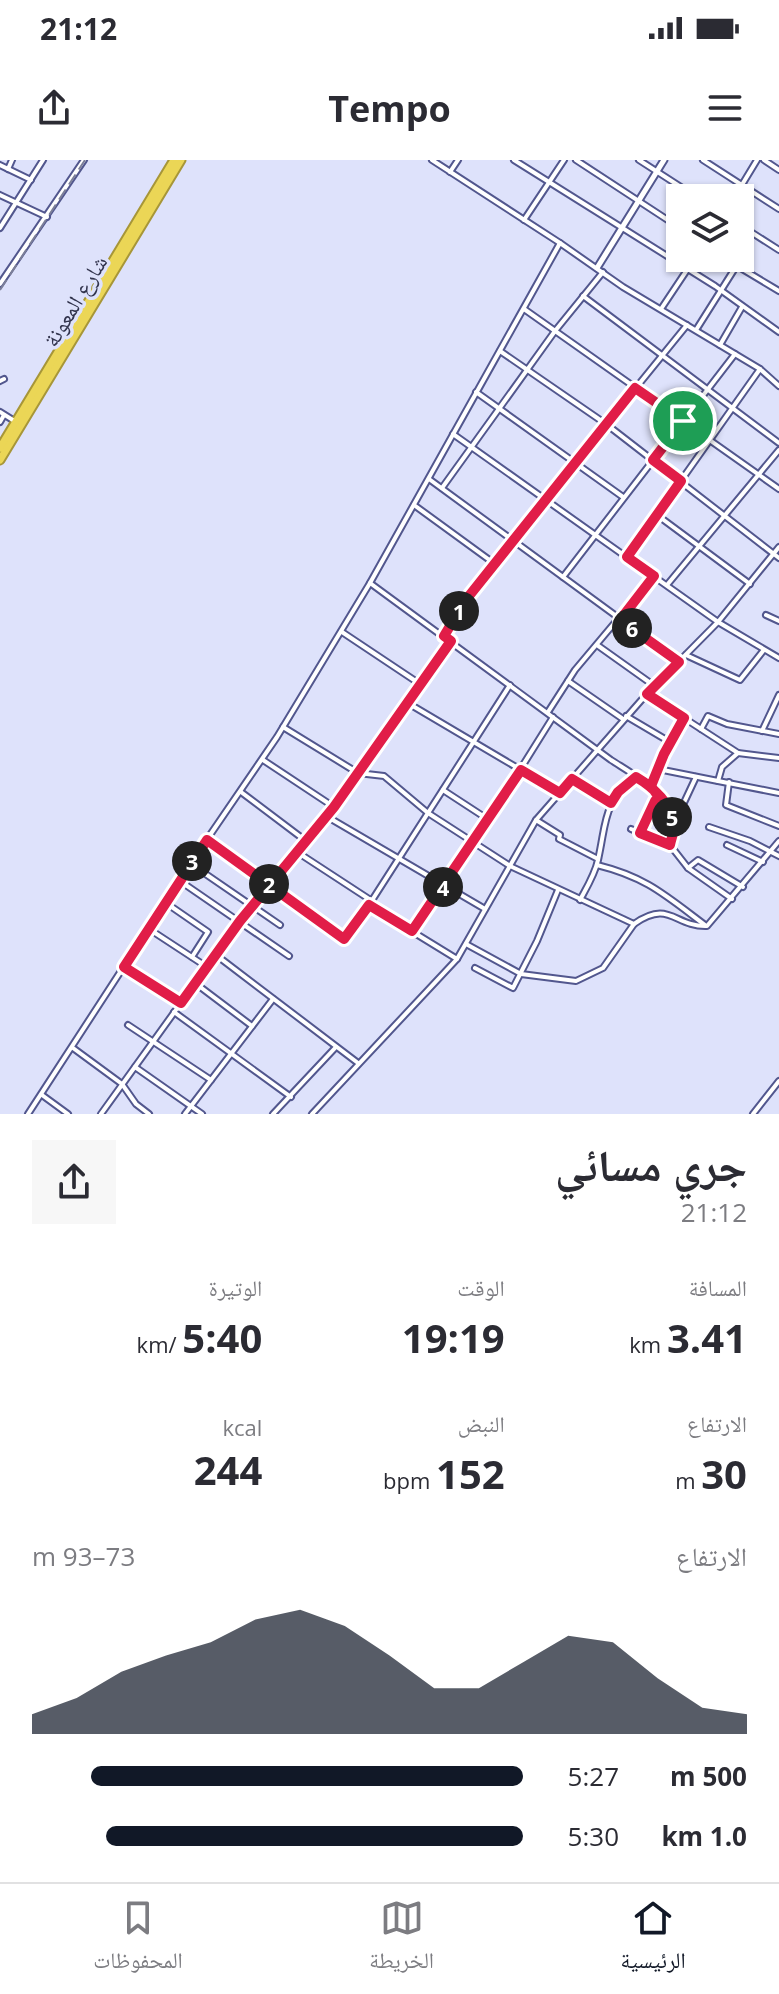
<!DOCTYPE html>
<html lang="ar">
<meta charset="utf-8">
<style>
:root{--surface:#fff;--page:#f7f7f7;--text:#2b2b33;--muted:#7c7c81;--line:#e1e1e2;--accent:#111827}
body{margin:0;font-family:"Open Sans","Noto Naskh Arabic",sans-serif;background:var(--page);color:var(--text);direction:rtl;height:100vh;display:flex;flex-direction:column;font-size:30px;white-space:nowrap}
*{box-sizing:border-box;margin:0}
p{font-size:26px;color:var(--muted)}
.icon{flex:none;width:44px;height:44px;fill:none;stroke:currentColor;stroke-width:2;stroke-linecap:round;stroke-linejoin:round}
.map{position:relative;height:954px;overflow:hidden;direction:ltr}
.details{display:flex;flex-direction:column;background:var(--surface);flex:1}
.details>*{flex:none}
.controls{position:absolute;left:666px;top:24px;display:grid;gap:16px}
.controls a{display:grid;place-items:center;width:88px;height:88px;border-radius:0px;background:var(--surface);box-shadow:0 2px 6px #0004;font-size:40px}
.pin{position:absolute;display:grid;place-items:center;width:68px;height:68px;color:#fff;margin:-34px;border:4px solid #fff;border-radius:50%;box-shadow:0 2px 8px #0007}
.km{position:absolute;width:40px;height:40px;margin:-20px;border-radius:50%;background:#222;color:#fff;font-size:22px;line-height:40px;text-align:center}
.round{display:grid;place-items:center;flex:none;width:84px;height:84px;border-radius:0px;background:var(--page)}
.overview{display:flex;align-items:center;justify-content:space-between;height:136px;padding:0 32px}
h1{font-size:44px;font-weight:700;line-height:60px}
.metrics{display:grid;grid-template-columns:repeat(3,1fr);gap:12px;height:136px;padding:8px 32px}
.metrics div{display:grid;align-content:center}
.metrics b{font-size:40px;font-weight:700}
.metrics small{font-size:22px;font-weight:400}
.metrics p{font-size:22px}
.chart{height:224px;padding:16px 32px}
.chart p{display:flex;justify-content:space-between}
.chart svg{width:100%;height:144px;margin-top:8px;fill:var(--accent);opacity:.7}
ul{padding:0 32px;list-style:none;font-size:26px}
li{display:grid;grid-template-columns:128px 96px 1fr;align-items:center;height:60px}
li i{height:20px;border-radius:10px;background:var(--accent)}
.status{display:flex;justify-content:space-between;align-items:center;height:56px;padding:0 40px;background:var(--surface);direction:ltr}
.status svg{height:22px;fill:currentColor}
header{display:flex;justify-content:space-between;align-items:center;height:104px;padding:0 32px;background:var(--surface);font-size:36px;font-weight:700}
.dock{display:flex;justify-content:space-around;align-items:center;height:112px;border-top:2px solid var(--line);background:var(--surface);font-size:22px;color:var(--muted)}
.dock a{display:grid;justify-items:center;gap:4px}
.dock .selected{color:var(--accent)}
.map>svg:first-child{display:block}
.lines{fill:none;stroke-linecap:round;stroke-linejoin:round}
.minor-casing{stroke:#52578e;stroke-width:8}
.tertiary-casing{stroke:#52578e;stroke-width:9}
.trunk-casing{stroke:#a79638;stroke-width:11}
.minor{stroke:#fff;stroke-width:4}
.tertiary{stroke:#fff;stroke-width:5}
.trunk{stroke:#ebd656;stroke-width:7}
.rail{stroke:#7c7f98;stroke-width:2;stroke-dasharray:12 6;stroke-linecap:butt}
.route-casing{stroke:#fff;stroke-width:16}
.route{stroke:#e11d48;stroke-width:10}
.labels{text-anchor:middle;stroke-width:7;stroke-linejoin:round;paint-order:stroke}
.street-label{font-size:22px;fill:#32344d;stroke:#dee2fb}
</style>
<div class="status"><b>21:12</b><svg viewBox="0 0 49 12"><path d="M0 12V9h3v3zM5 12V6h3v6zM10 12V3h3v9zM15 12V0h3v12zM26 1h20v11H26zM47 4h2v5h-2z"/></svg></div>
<header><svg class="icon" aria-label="menu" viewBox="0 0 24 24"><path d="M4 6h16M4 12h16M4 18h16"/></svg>Tempo<svg class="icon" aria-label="share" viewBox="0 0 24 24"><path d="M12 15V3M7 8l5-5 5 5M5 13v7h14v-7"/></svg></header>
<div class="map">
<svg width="779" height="954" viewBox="0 0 779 954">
<rect width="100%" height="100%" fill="#dee2fb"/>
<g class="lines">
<g class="minor-casing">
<g id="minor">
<path d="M 432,0 L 560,83"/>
<path d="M 514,0 L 715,126 L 779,172"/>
<path d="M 576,0 L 680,68"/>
<path d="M 639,0 L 698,38"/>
<path d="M 703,0 L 779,49"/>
<path d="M 764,0 L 779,10"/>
<path d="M 0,5 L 31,20"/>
<path d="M 8,9 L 12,0"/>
<path d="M 450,12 L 458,0"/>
<path d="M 0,35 L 47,57"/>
<path d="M 734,38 L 757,0"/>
<path d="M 524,60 L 564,0"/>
<path d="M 740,65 L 779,90"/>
<path d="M 0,68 L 43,0"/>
<path d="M 724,98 L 779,131"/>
<path d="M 0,124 L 84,0"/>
<path d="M 583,136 L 779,283"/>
<path d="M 524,149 L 779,329"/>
<path d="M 661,149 L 695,98"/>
<path d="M 696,170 L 737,105"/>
<path d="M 720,185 L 742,147"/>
<path d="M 500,191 L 606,264 L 779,398"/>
<path d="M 0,221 L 4,219"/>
<path d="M 476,232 L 623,337"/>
<path d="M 0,252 L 16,262"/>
<path d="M 0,262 L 4,255"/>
<path d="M 453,274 L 718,462 L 779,498"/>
<path d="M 429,319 L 679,502"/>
<path d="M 442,328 L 555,171 L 603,112"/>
<path d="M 414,345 L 495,404"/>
<path d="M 657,355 L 750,424"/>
<path d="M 627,397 L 760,209"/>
<path d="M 563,417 L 735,194"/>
<path d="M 370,423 L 611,600 C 634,615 673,635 674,667 C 674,673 671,679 670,685 L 688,708 L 732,739"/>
<path d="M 667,425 L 779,290"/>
<path d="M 766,455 L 779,461"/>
<path d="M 342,472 L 420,524"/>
<path d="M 444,476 L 465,441 L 513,379 L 687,165"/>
<path d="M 450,481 L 406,542 L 560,633"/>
<path d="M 597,485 L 656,527"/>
<path d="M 686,495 L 740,520 L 763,491"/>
<path d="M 568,521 L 623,559"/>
<path d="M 647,534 L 701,569 L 708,556 L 727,564 L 779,574"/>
<path d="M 548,552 L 575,510 L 654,416"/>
<path d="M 626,556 L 670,582"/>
<path d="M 283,567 L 358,613 L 384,616 L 428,653 L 510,706 L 634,764 C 670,739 674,767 707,766 L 779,681"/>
<path d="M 701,569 L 738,593"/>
<path d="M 762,571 L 779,535"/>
<path d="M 779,598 L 738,593 L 722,607 L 718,621 L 779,633"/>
<path d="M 263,600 L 334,647"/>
<path d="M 658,609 L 718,621"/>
<path d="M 572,619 L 611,643"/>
<path d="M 729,622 L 726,645 L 779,666"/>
<path d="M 651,626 L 664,594 L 684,558"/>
<path d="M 443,630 L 489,660"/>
<path d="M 241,632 L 306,681"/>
<path d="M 326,656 L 485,749"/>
<path d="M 672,657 L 681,649 L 696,617"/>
<path d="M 536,660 L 560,675 L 559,679 L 563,681 L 598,699"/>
<path d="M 709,667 L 750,681 L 779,696"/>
<path d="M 631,669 L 670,685"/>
<path d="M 640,673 L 655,641 L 660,639"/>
<path d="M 207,680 L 344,779 L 348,777 L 369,745"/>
<path d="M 727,685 L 763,702"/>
<path d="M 297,692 L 372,741"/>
<path d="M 191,704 L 280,765"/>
<path d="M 597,705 C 646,717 665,735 705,765"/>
<path d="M 688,708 L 698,700 L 743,727"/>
<path d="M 180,721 L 289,796"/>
<path d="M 580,740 C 587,727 595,714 598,700 C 607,660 602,644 636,617"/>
<path d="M 166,743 L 208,772 L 192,797"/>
<path d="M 149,769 L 207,807"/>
<path d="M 412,771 L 488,661 L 553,557"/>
<path d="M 466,784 L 521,814 L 576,821 L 603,808 L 634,764"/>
<path d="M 216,795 L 358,903"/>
<path d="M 457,799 L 369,745 L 510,525"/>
<path d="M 124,807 L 181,843"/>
<path d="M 475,808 L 513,828 L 537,781 L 558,730"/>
<path d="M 195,823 L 252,866"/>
<path d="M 174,852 L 291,937"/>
<path d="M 128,865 L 211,920"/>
<path d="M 73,888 L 122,924 L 136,944 L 149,954"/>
<path d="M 135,907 L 202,954"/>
<path d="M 42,935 L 68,954"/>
<path d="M 28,954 L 197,694 L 277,577 L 370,423 L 560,83 L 623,127 L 760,209 L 779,226"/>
<path d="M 101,954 L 240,761 L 334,647 L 406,542"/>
<path d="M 185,954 L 273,839"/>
<path d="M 273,954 L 336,887"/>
<path d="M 312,954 L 457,799 L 536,660 L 645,536 L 718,462 L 779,387"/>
<path d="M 753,954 L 779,921"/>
</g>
</g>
<g class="tertiary-casing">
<path id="tertiary" d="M 597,108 L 664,0"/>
</g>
<g class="trunk-casing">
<g id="trunk">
<path d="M 0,288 L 174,0"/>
<path d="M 0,300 L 181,0"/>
</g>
</g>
<use href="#minor" class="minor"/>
<use href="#tertiary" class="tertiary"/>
<use href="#trunk" class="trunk"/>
<path class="rail" d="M 0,130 L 85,0"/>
</g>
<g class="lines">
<g class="route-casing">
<path id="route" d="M 683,261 L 635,228 L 465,441 L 444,476 L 451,481 L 334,647 L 240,761 L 181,843 L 124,807 L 207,680 L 344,779 L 369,745 L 412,771 L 521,610 L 560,633 L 572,619 L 611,643 L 618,632 L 636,617 C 653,627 673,645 674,666 C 674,673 671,679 670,685 L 640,673 L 655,641 L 660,639 L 651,626 L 664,594 L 684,558 L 647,534 L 679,502 L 620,460 L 654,416 L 627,397 L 681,321 L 653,300 L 683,261"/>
</g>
<use href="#route" class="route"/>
</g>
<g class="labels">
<g class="street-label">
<text transform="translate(75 141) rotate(-59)" y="8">شارع المعونة</text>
</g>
</g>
</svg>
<div class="controls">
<a><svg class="icon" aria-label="layers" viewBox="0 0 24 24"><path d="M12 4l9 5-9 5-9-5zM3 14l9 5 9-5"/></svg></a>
</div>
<div class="pin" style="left:683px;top:261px;background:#1e9e55"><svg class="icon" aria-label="arrive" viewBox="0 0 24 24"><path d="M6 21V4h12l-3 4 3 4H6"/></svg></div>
<b class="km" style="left:459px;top:451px">1</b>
<b class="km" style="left:269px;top:724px">2</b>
<b class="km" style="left:192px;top:701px">3</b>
<b class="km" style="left:443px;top:727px">4</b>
<b class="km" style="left:672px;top:657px">5</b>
<b class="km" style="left:632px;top:468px">6</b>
</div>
<section class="details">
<div class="overview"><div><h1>جري مسائي</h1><p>21:12</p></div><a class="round"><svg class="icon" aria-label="share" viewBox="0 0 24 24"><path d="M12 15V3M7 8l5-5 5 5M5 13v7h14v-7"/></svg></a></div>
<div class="metrics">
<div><p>المسافة</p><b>3.41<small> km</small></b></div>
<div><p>الوقت</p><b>19:19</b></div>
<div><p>الوتيرة</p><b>5:40<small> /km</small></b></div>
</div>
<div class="metrics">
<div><p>الارتفاع</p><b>30<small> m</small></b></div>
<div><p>النبض</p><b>152<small> bpm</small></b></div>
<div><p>kcal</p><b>244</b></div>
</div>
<div class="chart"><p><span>الارتفاع</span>73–93 m</p>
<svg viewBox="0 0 160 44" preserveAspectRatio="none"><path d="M0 44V38L10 33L20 25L30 20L40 16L50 9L60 6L70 11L80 20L90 30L100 30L110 22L120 14L130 16L140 27L150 36L160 38V44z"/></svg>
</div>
<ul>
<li><b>500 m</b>5:27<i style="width:88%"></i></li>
<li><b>1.0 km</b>5:30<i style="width:85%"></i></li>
</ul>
</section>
<nav class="dock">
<a class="selected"><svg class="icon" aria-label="home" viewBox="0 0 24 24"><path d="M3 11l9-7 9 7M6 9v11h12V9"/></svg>الرئيسية</a>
<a><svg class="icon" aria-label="map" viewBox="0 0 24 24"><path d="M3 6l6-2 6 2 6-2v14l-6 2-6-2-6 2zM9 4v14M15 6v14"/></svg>الخريطة</a>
<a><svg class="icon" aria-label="saved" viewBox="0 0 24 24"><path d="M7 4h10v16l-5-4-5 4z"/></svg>المحفوظات</a>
</nav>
